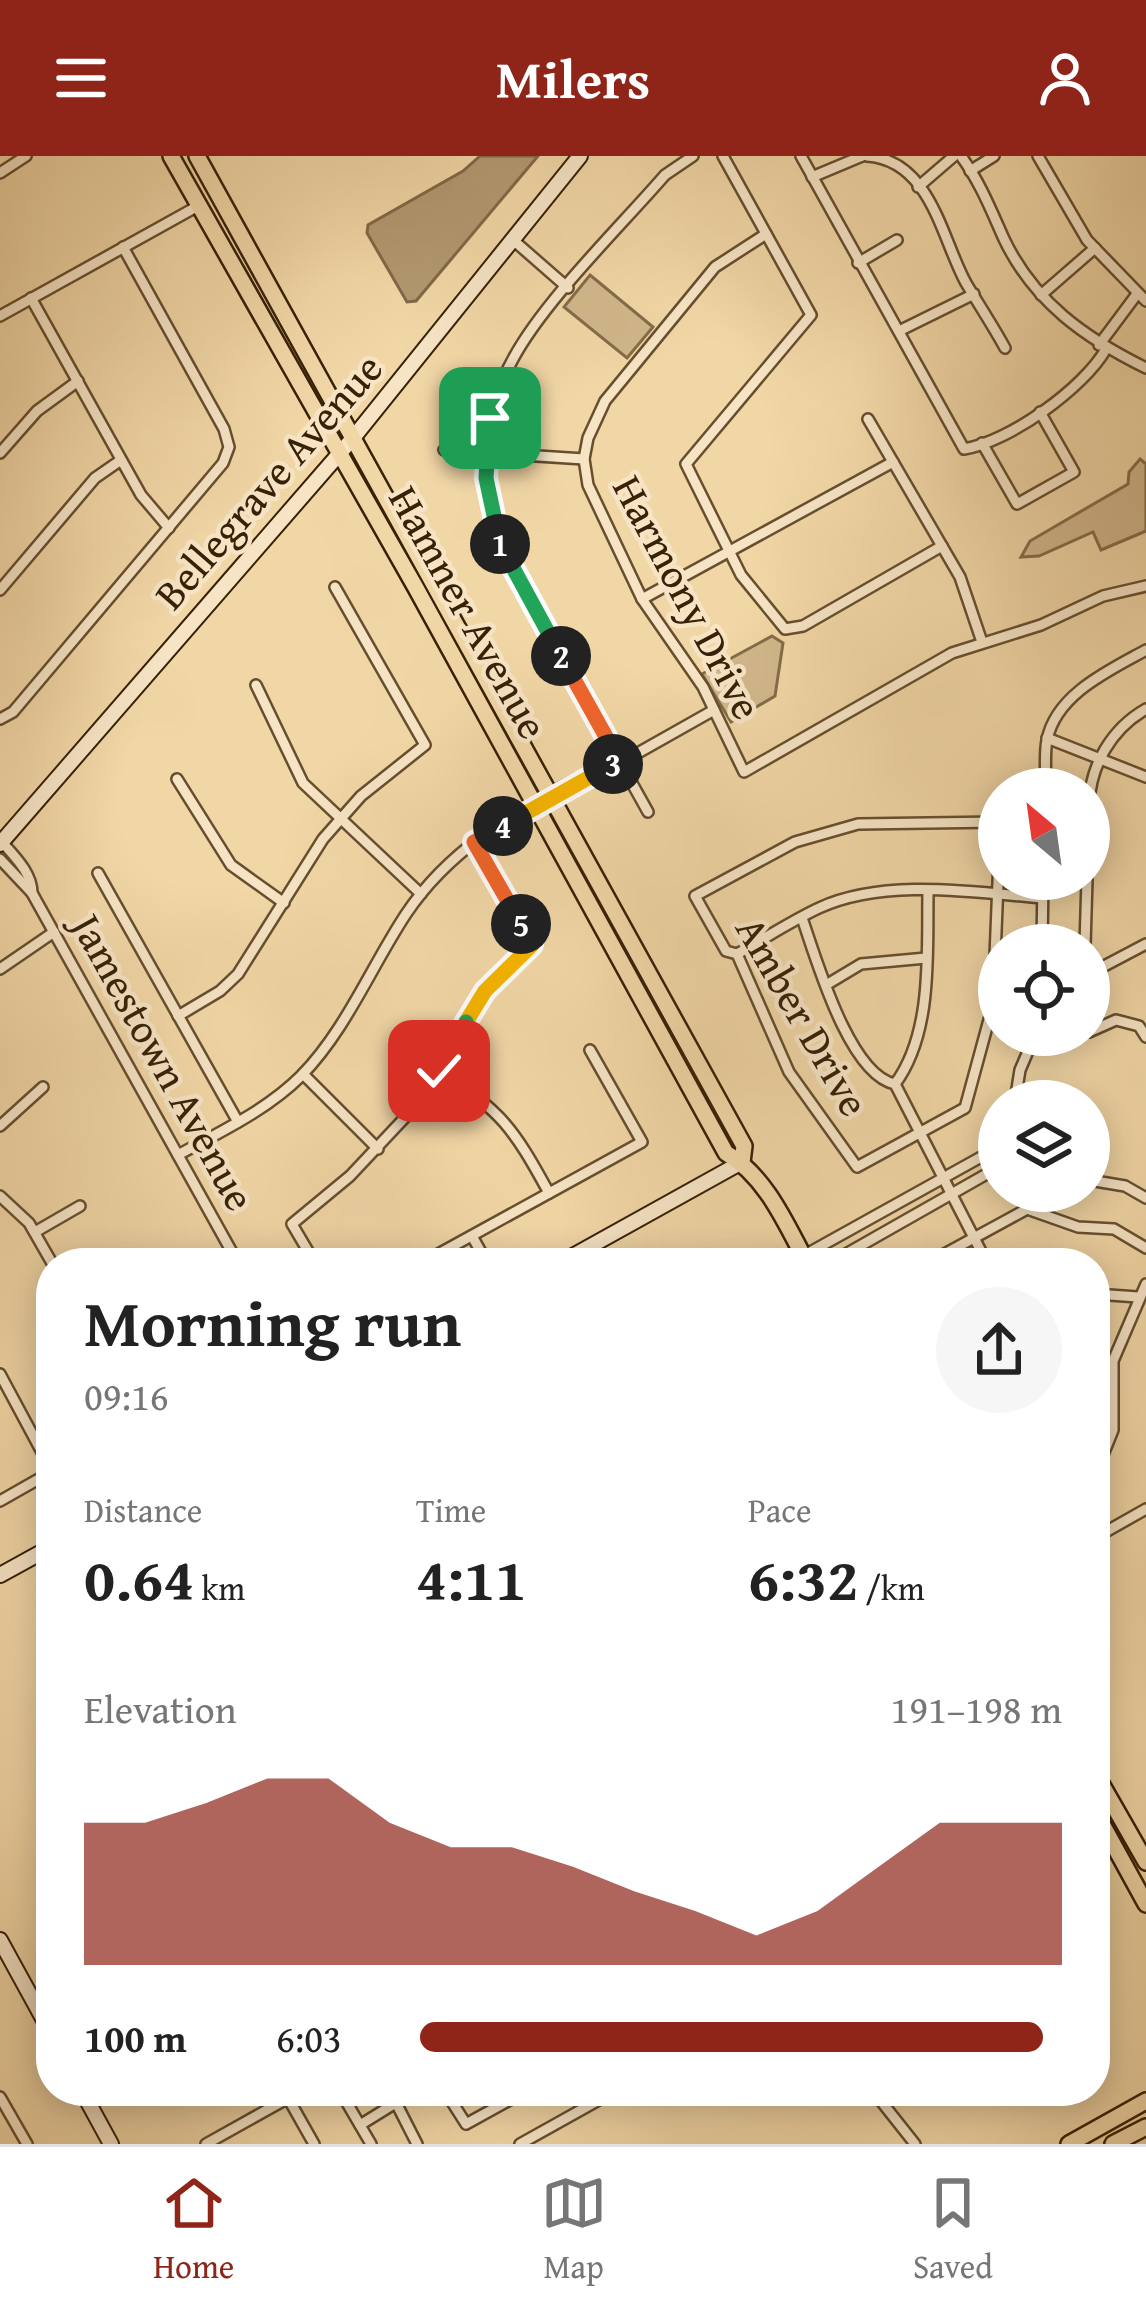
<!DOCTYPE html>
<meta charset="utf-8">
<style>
:root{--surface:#fff;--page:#f6f6f6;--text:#222;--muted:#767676;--line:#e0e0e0;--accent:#8f2418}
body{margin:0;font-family:"Gentium Book Plus",serif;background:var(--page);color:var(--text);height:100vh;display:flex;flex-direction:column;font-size:45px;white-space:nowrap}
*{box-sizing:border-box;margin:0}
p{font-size:39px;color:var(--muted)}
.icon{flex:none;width:66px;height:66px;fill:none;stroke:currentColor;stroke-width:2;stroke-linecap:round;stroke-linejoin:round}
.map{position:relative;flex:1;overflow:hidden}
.drawer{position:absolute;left:36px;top:1092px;width:1074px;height:858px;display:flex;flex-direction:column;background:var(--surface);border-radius:48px;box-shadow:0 6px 30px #0003}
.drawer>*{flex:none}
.needle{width:78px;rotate:331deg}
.tools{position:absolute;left:978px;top:612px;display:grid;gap:24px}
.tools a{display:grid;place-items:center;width:132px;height:132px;border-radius:50%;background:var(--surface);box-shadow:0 6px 30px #0003;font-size:60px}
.pin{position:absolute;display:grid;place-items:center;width:102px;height:102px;color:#fff;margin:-51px;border-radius:24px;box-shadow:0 6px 18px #0006}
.km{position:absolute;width:60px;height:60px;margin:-30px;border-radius:50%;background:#222;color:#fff;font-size:33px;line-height:60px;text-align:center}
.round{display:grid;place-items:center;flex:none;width:126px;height:126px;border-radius:63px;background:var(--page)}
.overview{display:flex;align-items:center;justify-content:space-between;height:204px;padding:0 48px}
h1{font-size:66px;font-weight:800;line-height:90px}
.figures{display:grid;grid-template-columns:repeat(3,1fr);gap:18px;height:204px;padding:12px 48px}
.figures div{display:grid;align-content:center}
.figures b{font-size:60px;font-weight:800}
.figures small{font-size:33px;font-weight:400}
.figures p{font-size:33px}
.chart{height:336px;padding:24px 48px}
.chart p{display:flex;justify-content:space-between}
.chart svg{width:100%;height:216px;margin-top:12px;fill:var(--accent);opacity:.7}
ul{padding:0 48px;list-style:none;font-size:39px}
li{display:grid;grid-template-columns:192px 144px 1fr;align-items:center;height:90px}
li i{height:30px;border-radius:15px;background:var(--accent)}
header{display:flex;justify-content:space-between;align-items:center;height:156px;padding:0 48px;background:var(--accent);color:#fff;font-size:54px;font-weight:800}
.tab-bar{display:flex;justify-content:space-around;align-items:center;height:168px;border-top:3px solid var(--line);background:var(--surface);font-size:33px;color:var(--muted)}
.tab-bar a{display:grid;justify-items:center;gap:6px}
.tab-bar .selected{color:var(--accent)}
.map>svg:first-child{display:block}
.green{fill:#d1b78b;stroke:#846c49;stroke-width:3}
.water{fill:#b29870;stroke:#816846;stroke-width:3}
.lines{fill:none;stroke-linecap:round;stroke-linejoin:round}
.street-casing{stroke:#664e2f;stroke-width:14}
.secondary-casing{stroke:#372107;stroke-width:18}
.primary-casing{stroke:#372107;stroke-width:20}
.street{stroke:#f6e4c5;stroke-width:9}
.secondary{stroke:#f6e4c5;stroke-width:14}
.primary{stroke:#f1d6a6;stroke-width:15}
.split-1-casing{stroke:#fff;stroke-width:24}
.split-2-casing{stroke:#fff;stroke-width:24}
.split-3-casing{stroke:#fff;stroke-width:24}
.split-4-casing{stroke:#fff;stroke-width:24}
.split-5-casing{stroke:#fff;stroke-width:24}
.split-6-casing{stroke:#fff;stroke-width:24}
.split-7-casing{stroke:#fff;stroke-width:24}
.split-1{stroke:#22a559;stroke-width:15}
.split-2{stroke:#22a559;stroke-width:15}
.split-3{stroke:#f0652b;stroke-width:15}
.split-4{stroke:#f5b400;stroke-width:15}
.split-5{stroke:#f0652b;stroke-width:15}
.split-6{stroke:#f5b400;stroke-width:15}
.split-7{stroke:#22a559;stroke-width:15}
.labels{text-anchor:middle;stroke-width:9;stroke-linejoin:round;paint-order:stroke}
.street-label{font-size:42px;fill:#372107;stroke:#f6e4c5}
</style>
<header><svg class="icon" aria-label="menu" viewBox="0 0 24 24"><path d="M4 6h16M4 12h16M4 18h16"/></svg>Milers<svg class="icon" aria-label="person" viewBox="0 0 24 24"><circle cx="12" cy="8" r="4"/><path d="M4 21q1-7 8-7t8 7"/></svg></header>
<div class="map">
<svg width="1146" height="1988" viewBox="0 0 1146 1988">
<rect width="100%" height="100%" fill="#f1d6a6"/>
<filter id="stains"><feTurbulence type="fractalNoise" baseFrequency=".00167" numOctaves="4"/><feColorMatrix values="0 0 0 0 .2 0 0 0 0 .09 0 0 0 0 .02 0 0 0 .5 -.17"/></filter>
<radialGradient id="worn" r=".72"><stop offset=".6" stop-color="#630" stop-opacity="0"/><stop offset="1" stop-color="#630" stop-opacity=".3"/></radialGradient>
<g class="green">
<path d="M 590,119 L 653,171 L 627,202 L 564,151 Z"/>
<path d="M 1140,303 L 1146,308 L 1146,375 L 1101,394 L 1093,376 L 1039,400 L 1021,401 L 1030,385 L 1128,328 L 1129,316 Z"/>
<path d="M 772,480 L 783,487 L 775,540 L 731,566 L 702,518 Z"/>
</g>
<path class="water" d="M 480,0 L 538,0 L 416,145 L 407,146 L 367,77 L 368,69 L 463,15 Z"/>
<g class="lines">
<g class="street-casing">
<g id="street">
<path d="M 723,0 L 811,159 L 686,308 L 741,419 L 785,473 L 803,470 L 942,390"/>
<path d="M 801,0 L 964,293 C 1009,286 1084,232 1106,193"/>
<path d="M 867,0 C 931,4 942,84 966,127 C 979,149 993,170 1005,192"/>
<path d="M 961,0 C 980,26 991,54 1004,83 C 1034,146 1085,182 1146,212"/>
<path d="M 1038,0 L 1087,84 L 1146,145"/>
<path d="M 970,15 L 994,0"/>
<path d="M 0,17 L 26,0"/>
<path d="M 812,21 L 862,0"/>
<path d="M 918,31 L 954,0"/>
<path d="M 766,78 L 715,111 L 605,245 L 588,282 L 584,303 L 588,329 L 642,443 L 703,531 L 744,616 L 952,497 L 1041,469 L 1103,440 L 1146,430"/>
<path d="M 512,83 L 568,132"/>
<path d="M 858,107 L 897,84"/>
<path d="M 1041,139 L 1095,92"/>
<path d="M 31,142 L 141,339 L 169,372"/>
<path d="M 0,160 L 198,50"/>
<path d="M 899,175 L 974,138"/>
<path d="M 1099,189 L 1137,138"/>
<path d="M 868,263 L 960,421 L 982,486"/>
<path d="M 982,287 L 1017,348 L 1074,316 L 1040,256"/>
<path d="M 444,294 L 584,303"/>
<path d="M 0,297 L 37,255 L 78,225"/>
<path d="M 0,434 L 95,322 L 121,304"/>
<path d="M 642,443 L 893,306"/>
<path d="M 256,529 L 303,627 L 421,738"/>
<path d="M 0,563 L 13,556 L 223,307 L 229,291 L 224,273 L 123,91"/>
<path d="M 1047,582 L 1146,621"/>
<path d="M 177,623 L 231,709 L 284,747"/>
<path d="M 1046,633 C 1046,617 1044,599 1047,584 C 1056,538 1110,514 1146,494"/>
<path d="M 1089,649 C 1090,610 1111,573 1146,553"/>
<path d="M 648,656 C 618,602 588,549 559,495 C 505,397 451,316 513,203 C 544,145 620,71 665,19 L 693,0"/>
<path d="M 999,666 L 858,668 L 795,686 L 695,740 L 726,795 L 737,798 L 789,916 L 857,1011 L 965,952 L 993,849 L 999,702"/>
<path d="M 496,671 L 512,668 L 714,554"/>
<path d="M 2,686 C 15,701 32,717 32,737"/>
<path d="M 0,703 L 32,737 L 238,1107"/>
<path d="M 98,717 L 238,966"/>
<path d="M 802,762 C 816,802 849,919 895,928 L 987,1107"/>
<path d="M 1042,789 L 1043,723"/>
<path d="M 1085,789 L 1087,723"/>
<path d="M 737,798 C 764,783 791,765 819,752 C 884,722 973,736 1042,742"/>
<path d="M 0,813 L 54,776"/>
<path d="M 1089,818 L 1146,788"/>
<path d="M 826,829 L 861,808 L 926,802"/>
<path d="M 178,860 L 220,835 L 238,818 L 323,683 L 361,640 L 425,589 L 335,431"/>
<path d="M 1089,876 L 1116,864 L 1139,870 L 1146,881"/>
<path d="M 439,915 C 501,954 514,973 549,1037"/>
<path d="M 303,918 L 378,993"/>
<path d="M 895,928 C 933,877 927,797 928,736"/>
<path d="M 1015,945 L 1020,914 L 1035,879"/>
<path d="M 0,970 L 43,931"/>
<path d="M 178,999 C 220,976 267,954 301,920 C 346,874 371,811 406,758 C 448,695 512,657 577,623 L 587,623"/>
<path d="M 1089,1024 L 1125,1030 L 1146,1042"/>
<path d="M 0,1040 L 29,1067 L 52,1107"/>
<path d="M 35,1076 L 80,1050"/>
<path d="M 472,1080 L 487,1107"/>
<path d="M 803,1100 L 999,991"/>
<path d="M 315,1107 L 292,1068 L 350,1020 L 412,954 L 485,835 L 533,789 L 474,686"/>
<path d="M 422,1107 L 642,986 L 590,894"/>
<path d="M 830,1107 L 999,1011"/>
<path d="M 928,1107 L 1027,1053 L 1078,1071 L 1114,1073 L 1146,1092"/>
<path d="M 1095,1138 L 1138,1141"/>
<path d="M 0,1218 L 51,1313"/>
<path d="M 1095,1319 L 1113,1274 L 1113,1205 L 1146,1128"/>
<path d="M 0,1345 L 51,1316"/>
<path d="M 1095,1376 L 1100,1379 L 1146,1353"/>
<path d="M 340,1935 L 371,1988"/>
<path d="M 390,1935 L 417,1988"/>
<path d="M 445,1935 L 466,1968 L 526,1935"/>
<path d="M 873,1935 L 915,1988"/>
<path d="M 0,1941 L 27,1988"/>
<path d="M 288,1942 L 314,1988"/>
<path d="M 360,1969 L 415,1935"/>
<path d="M 206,1988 L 301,1935"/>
<path d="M 520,1988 L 615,1935"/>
</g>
</g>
<g class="secondary-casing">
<g id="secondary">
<path d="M 0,688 L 353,282 L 580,0"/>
<path d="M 560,1107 L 742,1006"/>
<path d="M 0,1419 L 51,1391"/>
<path d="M 0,1784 L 51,1877"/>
<path d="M 82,1935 L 111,1988"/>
</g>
</g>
<g class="primary-casing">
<g id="primary">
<path d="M 171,0 L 416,432 L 726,997 C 766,1020 786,1068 807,1107"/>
<path d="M 197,0 L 744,990 L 742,1006"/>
<path d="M 1095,1617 L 1146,1706"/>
<path d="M 1095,1655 L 1146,1748"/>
<path d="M 1069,1988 L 1146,1945"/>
<path d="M 1113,1988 L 1146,1971"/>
</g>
</g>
<use href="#street" class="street"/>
<use href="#secondary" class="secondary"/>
<use href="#primary" class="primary"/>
</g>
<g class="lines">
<g class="split-1-casing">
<path id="split-1" d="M 490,262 L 486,322 L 500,388"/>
</g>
<g class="split-2-casing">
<path id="split-2" d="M 500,388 L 561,500"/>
</g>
<g class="split-3-casing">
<path id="split-3" d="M 561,500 L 619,604 L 613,608"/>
</g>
<g class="split-4-casing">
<path id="split-4" d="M 503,670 L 613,608"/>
</g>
<g class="split-5-casing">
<path id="split-5" d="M 503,670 L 474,686 L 521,768"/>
</g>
<g class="split-6-casing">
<path id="split-6" d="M 466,866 L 485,835 L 532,789 L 521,768"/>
</g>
<g class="split-7-casing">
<path id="split-7" d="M 439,915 L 466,866"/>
</g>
<use href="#split-1" class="split-1"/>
<use href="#split-2" class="split-2"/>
<use href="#split-3" class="split-3"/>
<use href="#split-4" class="split-4"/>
<use href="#split-5" class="split-5"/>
<use href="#split-6" class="split-6"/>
<use href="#split-7" class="split-7"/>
</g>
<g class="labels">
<g class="street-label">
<text transform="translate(268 325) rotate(-49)" y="15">Bellegrave Avenue</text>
<text transform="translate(688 441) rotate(62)" y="15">Harmony Drive</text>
<text transform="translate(469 456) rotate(61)" y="15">Hamner Avenue</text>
<text transform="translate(803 860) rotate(60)" y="15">Amber Drive</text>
<text transform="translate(164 906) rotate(61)" y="15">Jamestown Avenue</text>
</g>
</g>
<rect width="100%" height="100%" filter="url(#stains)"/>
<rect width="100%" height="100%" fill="url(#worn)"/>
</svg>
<div class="tools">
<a><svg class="needle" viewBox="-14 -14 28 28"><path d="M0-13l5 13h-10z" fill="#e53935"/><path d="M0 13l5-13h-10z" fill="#767676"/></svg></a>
<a><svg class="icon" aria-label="locate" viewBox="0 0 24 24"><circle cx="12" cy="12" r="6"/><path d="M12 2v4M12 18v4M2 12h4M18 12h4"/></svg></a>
<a><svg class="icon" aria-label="layers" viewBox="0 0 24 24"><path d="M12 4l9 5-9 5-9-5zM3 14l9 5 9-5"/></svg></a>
</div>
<div class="pin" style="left:490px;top:262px;background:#1e9e55"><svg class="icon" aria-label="arrive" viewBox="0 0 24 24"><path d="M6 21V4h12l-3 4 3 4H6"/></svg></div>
<div class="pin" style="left:439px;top:915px;background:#d93025"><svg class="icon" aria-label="check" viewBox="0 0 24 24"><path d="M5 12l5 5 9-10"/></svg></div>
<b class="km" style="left:500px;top:388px">1</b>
<b class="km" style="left:561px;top:500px">2</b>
<b class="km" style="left:613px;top:608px">3</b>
<b class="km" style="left:503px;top:670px">4</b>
<b class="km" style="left:521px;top:768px">5</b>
<section class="drawer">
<div class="overview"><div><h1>Morning run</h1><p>09:16</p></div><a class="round"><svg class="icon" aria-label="share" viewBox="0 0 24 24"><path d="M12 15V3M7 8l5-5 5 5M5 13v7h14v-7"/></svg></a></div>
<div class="figures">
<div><p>Distance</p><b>0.64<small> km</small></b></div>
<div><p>Time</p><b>4:11</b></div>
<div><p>Pace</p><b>6:32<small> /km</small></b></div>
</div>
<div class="chart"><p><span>Elevation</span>191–198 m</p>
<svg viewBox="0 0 160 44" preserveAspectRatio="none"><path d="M0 44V15L10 15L20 11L30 6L40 6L50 15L60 20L70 20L80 24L90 29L100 33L110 38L120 33L130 24L140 15L150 15L160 15V44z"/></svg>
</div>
<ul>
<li><b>100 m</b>6:03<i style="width:97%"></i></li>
</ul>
</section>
</div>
<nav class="tab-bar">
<a class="selected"><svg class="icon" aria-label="home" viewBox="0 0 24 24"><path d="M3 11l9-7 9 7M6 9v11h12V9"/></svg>Home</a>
<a><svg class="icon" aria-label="map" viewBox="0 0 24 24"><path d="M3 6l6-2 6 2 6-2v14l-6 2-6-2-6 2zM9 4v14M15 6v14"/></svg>Map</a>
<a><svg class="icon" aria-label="saved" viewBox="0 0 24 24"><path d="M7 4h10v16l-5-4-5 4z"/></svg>Saved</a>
</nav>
